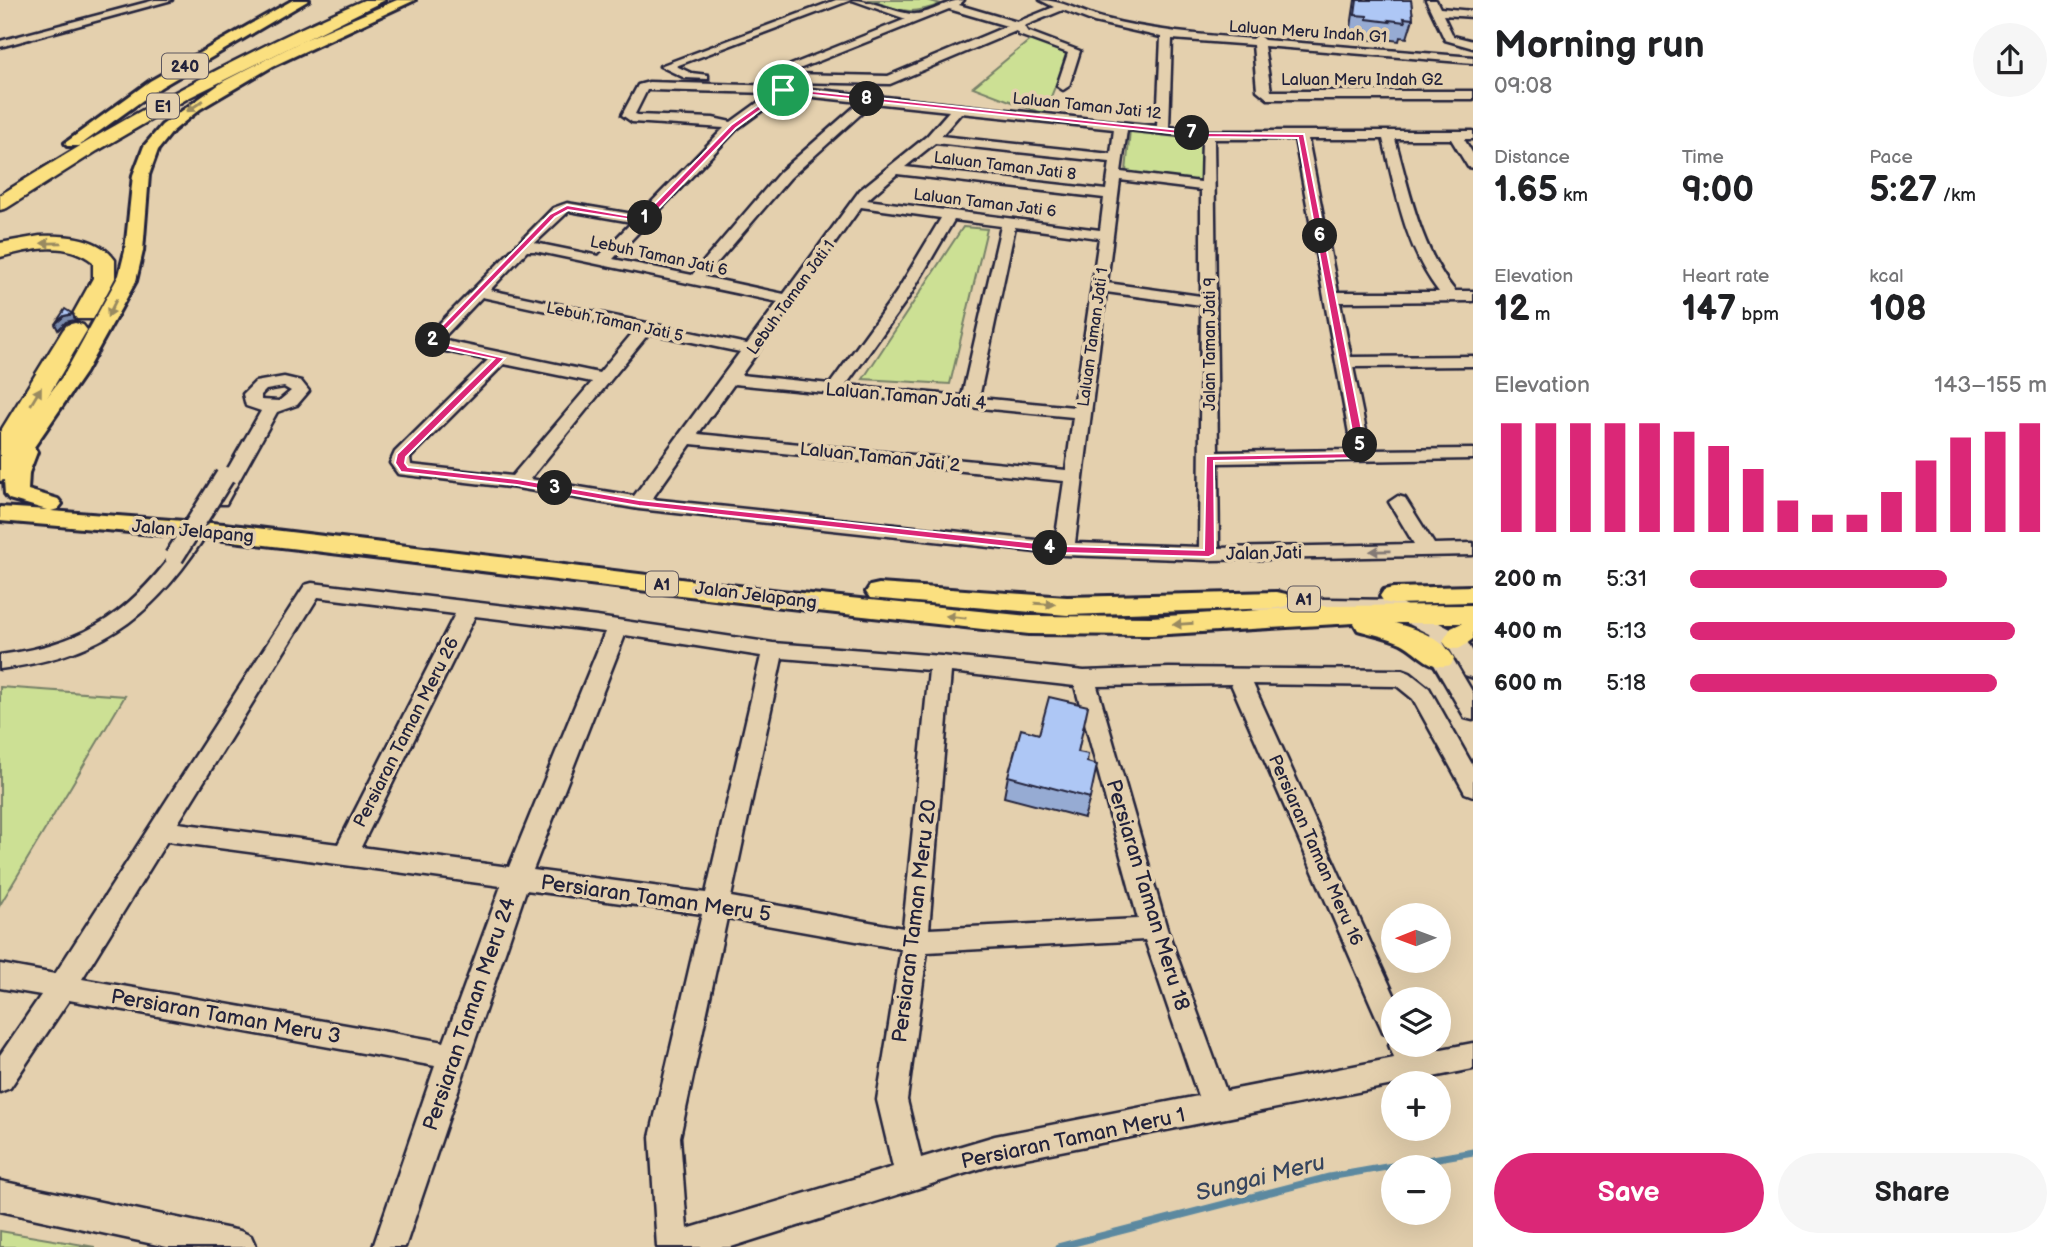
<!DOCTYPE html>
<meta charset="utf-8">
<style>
:root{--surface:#fff;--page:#f6f6f6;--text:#202124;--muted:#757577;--accent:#db2777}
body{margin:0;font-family:"Balsamiq Sans",sans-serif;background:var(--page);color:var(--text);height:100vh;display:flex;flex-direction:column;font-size:26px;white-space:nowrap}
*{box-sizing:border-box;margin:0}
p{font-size:23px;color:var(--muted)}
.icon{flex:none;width:38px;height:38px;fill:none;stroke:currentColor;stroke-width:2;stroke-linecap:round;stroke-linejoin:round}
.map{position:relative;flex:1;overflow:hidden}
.sheet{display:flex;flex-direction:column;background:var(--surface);width:595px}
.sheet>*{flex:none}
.needle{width:46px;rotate:269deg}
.tools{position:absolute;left:1381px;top:903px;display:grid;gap:14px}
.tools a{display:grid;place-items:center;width:70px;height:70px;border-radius:50%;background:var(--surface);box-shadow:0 7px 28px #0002;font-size:35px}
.pin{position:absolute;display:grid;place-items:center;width:60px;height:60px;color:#fff;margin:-30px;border:4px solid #fff;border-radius:50%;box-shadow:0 2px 7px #0007}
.km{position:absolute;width:35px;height:35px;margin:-18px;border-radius:50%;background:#222;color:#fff;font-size:19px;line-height:35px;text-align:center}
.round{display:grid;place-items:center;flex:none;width:74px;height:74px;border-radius:37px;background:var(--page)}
.overview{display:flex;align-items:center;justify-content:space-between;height:119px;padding:0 21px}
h1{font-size:38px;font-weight:700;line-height:52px}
.figures{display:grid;grid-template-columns:repeat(3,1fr);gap:10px;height:119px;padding:7px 21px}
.figures div{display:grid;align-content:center}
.figures b{font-size:35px;font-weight:700}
.figures small{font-size:19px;font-weight:400}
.figures p{font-size:19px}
.chart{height:196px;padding:14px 21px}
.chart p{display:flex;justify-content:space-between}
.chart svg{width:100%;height:126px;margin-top:7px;stroke:var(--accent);stroke-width:6}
.button{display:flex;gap:14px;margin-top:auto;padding:14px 21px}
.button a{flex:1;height:80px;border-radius:42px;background:var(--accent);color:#fff;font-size:28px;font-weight:700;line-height:80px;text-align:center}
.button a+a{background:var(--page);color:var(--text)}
ul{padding:0 21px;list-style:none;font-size:23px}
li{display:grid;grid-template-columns:112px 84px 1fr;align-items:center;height:52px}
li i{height:18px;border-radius:9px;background:var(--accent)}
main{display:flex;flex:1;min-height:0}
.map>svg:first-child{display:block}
.green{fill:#cce094;stroke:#778168;stroke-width:2}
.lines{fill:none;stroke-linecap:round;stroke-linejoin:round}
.stream{stroke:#5c89a0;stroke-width:7}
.minor-casing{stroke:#22223b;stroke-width:5}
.major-casing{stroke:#22223b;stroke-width:6}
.highway-casing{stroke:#22223b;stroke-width:5}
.minor{fill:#e4d0ae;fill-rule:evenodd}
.major{fill:#fbe080;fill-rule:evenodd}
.highway{fill:#fbe080;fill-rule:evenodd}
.minor-bridge-casing{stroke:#22223b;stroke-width:23;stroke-linecap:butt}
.minor-bridge{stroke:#e4d0ae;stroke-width:18}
.wall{fill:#96abd3;stroke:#22223b;stroke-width:2}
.shaded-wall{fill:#7a8bac;stroke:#22223b;stroke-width:2}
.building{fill:#aec7f5;stroke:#22223b;stroke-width:2}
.oneway{fill:#998a61}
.oneway2{fill:#837974}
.route{fill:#db2777;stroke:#fff;stroke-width:2;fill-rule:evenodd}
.labels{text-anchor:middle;stroke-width:7;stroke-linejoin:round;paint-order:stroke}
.far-street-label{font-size:16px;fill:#22223b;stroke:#e4d0ae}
.shield{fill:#e4d0ae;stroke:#5c565e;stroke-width:2}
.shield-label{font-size:16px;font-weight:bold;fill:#22223b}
.street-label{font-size:18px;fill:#22223b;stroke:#e4d0ae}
.near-street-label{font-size:21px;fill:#22223b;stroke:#e4d0ae}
.near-water-label{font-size:23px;font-style:italic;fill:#35445d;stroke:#e4d0ae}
</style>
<main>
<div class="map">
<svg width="1473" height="1247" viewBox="0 0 1473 1247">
<rect width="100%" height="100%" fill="#e4d0ae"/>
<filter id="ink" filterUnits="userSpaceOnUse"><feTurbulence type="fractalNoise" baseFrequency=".0143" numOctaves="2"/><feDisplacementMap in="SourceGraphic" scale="14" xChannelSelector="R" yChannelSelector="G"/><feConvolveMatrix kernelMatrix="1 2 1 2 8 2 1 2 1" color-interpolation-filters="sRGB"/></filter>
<g filter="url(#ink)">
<g class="green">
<path d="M 868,0 L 927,0 L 941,4 C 907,17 902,10 868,0 Z"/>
<path d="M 1030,40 L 1069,52 L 1044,114 L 973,87 Z"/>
<path d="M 1130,130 L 1194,136 L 1205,144 L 1202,182 L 1126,172 Z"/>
<path d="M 963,227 L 987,229 L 950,384 L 863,379 Z"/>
<path d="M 0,687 L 125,696 L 0,905 Z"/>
<path d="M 0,1231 L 95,1247 L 0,1247 Z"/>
</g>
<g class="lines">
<path class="stream" d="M 1058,1247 L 1329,1177 L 1473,1152"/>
<g class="minor-casing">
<g id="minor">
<path d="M 155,0 L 172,0 L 0,47 L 0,41 Z"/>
<path d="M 836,0 L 851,0 L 676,66 L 691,73 L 708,75 L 708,79 L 685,78 L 660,66 Z"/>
<path d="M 852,0 C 873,0 903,16 916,14 C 933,13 946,0 964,0 L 959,5 L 1017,22 L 1054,7 L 1040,0 C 1062,0 1080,12 1102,18 C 1151,31 1202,35 1253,39 L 1258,35 L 1264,40 L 1473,57 L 1473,63 L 1264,46 L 1271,91 L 1473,91 L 1473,99 L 1268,99 L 1257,90 L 1253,45 L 1172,39 L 1169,127 L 1208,131 L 1473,131 L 1473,139 L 1464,139 L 1473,154 L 1473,168 L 1468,167 L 1451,139 L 1395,139 C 1410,192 1420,248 1455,291 L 1473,291 L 1473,301 L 1340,302 L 1351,357 L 1473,356 L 1473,366 L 1353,367 L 1370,450 L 1473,449 L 1473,459 L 1218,463 L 1219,548 L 1414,544 L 1389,502 L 1398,496 L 1405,498 L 1434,544 L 1473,543 L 1473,555 L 1209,560 L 1064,555 L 639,509 L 517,488 L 398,474 L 390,463 L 395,452 L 488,360 L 431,348 L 425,342 L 427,336 L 553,208 L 567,203 L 639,215 L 724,128 L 632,122 L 622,115 L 638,85 L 649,82 L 783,86 L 1157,126 L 1161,37 L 1094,22 L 1063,10 L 1024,26 L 1027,31 L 1080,51 L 1069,86 L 1063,90 L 1057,86 L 1068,53 L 1019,35 L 1016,31 L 890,84 L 789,82 L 783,78 L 789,74 L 888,76 L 1007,26 L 949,9 L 779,77 L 771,77 L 771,73 L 906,19 ZM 647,90 L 650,90 L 771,93 L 731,122 L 713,118 L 638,115 L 635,114 ZM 785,94 L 860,102 L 780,172 L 692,275 L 613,259 L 737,129 ZM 873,103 L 949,111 L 927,136 L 860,190 L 784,294 L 705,277 L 790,178 ZM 961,113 L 1114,129 L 1111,154 L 941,136 ZM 1127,130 L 1202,138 L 1201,182 L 1121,172 ZM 1214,139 L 1295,139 L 1352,450 L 1218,452 ZM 1308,139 L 1383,139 C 1396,191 1405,248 1439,292 L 1338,292 ZM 935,143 L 1110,162 L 1106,190 L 905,167 ZM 897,174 L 1104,198 L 1100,230 L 867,200 ZM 1120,180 L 1201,190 L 1201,296 L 1107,283 ZM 861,207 L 941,218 L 896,293 L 830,384 L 741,375 ZM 569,211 L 632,222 L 599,256 L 535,243 ZM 954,220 L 1001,226 L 962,396 L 846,385 L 911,294 ZM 1015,227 L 1099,238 L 1074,407 L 979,398 ZM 527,251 L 535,251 L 778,302 L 747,344 L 490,290 ZM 1106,292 L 1201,305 L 1199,547 L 1075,543 ZM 482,297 L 635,330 L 599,373 L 441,340 ZM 649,333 L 740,352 L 634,496 L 530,479 ZM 504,364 L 592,382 L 512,476 L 411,465 L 410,458 ZM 734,384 L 1073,417 L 1066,470 L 698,434 ZM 691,444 L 1064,481 L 1055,542 L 652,499 Z"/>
<path d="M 1426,0 L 1436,0 L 1440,8 L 1473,11 L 1473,17 L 1443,15 L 1453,36 L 1473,41 L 1473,48 L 1445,40 Z"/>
<path d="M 284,377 L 301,381 L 309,391 L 297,405 L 277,412 L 226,504 L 212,504 L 210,500 L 261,411 L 246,406 L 243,394 L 255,382 ZM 284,387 L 291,391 L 279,401 L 261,400 L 261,395 L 266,390 Z"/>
<path d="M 192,535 L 199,537 L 202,541 C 149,621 96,657 0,669 L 0,655 C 90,643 134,610 185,537 Z"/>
<path d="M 312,583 L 597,617 L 773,643 L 941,656 L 1084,671 L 1169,668 L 1402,670 L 1410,673 L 1429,688 L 1473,766 L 1473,796 L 1465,793 L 1413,699 L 1397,686 L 1253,684 L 1396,999 L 1393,999 L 1393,1035 L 1383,1032 L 1379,1023 L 1231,684 L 1097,686 L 1167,929 L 1226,1091 L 1394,1058 L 1389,1045 L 1393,1036 L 1393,1045 L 1417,1045 L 1421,1053 L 1473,1043 L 1473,1069 L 995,1164 L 731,1247 L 657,1247 L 650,1137 L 702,914 L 526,890 L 405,1247 L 373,1247 L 435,1066 L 69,1000 L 10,1088 L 0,1092 L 0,1055 L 41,995 L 0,988 L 0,964 L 55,974 L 305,585 ZM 318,597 L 455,614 L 338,844 L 178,823 ZM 475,616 L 605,632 L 509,867 L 361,847 ZM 625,635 L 761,656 L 706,893 L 533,870 ZM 782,658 L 929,670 L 903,928 L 731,897 ZM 951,672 L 1075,686 L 1138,919 L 929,929 ZM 167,841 L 501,886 L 444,1042 L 82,979 ZM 727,918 L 901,949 L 877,1100 L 893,1167 L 687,1229 L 680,1137 ZM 1145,940 L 1198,1096 L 995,1136 L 921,1158 L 907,1100 L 927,952 Z"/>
<path d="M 1260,598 L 1395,600 L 1464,636 L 1473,652 L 1473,678 L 1465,675 L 1448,646 L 1443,642 L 1473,693 L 1473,720 L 1465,718 L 1421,642 L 1424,637 L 1431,635 L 1385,612 L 1253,610 L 1250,605 L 1253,600 Z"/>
<path d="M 0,1181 L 240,1231 L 251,1236 L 256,1247 L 167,1247 L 0,1211 Z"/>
</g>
</g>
<g class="major-casing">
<g id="major">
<path d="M 293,0 L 309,0 L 161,87 L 79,146 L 67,146 L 65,143 L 150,81 Z"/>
<path d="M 397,0 L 415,0 L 273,66 L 200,109 L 173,131 L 158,150 L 149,175 L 143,251 L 136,281 L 85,373 L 34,447 L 37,452 L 29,473 L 28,490 L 58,499 L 62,504 L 58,509 L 51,511 L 224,524 L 781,591 L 1029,616 L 1151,617 L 1325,606 L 1473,605 L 1473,639 C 1462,646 1462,652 1447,647 L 1443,641 L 1451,628 L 1462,623 L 1395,623 C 1416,629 1443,638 1454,658 L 1451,665 C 1429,671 1419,652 1401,643 C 1388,637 1372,634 1358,630 L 1354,623 L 1151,635 L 1029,634 L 781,607 L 224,540 L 0,521 L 0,507 L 47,510 L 9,499 L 5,494 L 4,480 L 0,481 L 0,460 L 65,373 L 119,275 L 125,251 L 133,175 L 144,146 L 162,125 L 224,81 L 304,40 Z"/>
<path d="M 879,584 L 1067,597 L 1277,592 L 1286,594 L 1290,600 L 1286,606 L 1277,608 L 1067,615 L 870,598 L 866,592 L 870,586 Z"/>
<path d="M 1473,586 L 1473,602 L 1393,604 L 1384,602 L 1380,596 L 1384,590 L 1393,588 Z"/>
</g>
</g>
<g class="highway-casing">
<g id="highway">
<path d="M 364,0 L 385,0 L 190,97 L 97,151 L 7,208 L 0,210 L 0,195 C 117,121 237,55 364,0 Z"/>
<path d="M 40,236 C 66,235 99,237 115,260 L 115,278 L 93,319 L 77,319 L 73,314 L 93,278 L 93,262 C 66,240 31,249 0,257 L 0,243 Z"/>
<path d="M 75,323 L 83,325 L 87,330 L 14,454 L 10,460 L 0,462 L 0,432 L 63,330 L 67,325 Z"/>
</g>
</g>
<use href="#minor" class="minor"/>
<use href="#major" class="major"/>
<use href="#highway" class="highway"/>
<g class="minor-bridge-casing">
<path id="minor-bridge" d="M 174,557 L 225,476"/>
</g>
<use href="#minor-bridge" class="minor-bridge"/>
</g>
<g class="wall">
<path d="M 1355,0 L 1411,0 L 1413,19 L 1407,38 L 1400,37 L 1399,41 L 1384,39 L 1384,41 L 1362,39 L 1362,35 L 1350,34 Z"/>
<path d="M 1078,752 L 1087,762 L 1090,798 L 1084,818 L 1004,797 L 1008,776 Z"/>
</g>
<path class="shaded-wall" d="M 73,314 L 75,320 L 66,322 L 58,330 L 55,324 L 64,316 Z"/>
<g class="building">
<path d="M 1357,0 L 1411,0 L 1413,19 L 1404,18 L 1405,22 L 1389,20 L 1390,22 L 1367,19 L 1367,16 L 1355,15 Z"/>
<path d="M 65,309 L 73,314 L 64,316 L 55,324 Z"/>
<path d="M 1049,697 L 1088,706 L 1078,752 L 1088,754 L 1087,762 L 1097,765 L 1090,798 L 1008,776 L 1021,729 L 1039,734 Z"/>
</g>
<defs><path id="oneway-solid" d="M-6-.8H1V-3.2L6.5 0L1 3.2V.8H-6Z" transform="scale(1.75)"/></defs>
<g class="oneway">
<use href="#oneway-solid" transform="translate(195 106) rotate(147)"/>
<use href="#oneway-solid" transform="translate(51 243) rotate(179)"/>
<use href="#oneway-solid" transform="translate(112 308) rotate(117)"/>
<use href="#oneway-solid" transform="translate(36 396) rotate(-59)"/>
<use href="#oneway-solid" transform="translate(1045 604) rotate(4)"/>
<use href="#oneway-solid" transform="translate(956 617) rotate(-174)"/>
<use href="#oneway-solid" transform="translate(1183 624) rotate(176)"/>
</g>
<use class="oneway2" href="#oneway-solid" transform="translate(1380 551) rotate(179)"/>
</g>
<path class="route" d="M 783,88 L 1208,133 L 1304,134 L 1367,456 L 1362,458 L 1214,461 L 1215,554 L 1209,557 L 1064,553 L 639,506 L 517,485 L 401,472 L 395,463 L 397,454 L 494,359 L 434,347 L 428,342 L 429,339 L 550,214 L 567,205 L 641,218 L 731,125 ZM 785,92 L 1208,137 L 1298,138 L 1356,453 L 1206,456 L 1204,550 L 1064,546 L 639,500 L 517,479 L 408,467 L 405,463 L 406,457 L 505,358 L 440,343 L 437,339 L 555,217 L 568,210 L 646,222 L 736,128 Z"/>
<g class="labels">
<g class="far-street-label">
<text transform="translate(1308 31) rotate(4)" y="6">Laluan Meru Indah G1</text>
<text x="1362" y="85">Laluan Meru Indah G2</text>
<text transform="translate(1087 105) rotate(6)" y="6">Laluan Taman Jati 12</text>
<text transform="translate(1005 165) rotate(7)" y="6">Laluan Taman Jati 8</text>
<text transform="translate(985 202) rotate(7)" y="6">Laluan Taman Jati 6</text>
<text transform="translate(659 255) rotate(12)" y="6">Lebuh Taman Jati 6</text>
<text transform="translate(790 297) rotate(-54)" y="6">Lebuh Taman Jati 1</text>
<text transform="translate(615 321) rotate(12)" y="6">Lebuh Taman Jati 5</text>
<text transform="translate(1092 337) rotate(-82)" y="6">Laluan Taman Jati 1</text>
<text transform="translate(1209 344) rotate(-90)" y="6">Jalan Taman Jati 9</text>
</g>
<g class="shield">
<rect x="162" y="53.5" width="46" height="25" rx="5"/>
<rect x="147" y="93.5" width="32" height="25" rx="5"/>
<rect x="646" y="571.5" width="32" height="25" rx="5"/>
<rect x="1288" y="586.5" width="32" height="25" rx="5"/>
</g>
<g class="shield-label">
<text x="185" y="72">240</text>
<text x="163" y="112">E1</text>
<text x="662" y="590">A1</text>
<text x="1304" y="605">A1</text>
</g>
<g class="street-label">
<text transform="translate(906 396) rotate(5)" y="6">Laluan Taman Jati 4</text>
<text transform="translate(880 457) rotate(6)" y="6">Laluan Taman Jati 2</text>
<text transform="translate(193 531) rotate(5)" y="6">Jalan Jelapang</text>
<text transform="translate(1264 553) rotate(-1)" y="6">Jalan Jati</text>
<text transform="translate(756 595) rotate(7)" y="6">Jalan Jelapang</text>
<text transform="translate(406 732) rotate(-63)" y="6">Persiaran Taman Meru 26</text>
<text transform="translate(1316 850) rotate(66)" y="6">Persiaran Taman Meru 16</text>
</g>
<g class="near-street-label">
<text transform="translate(1148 895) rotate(73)" y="7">Persiaran Taman Meru 18</text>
<text transform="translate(656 898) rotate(8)" y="7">Persiaran Taman Meru 5</text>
<text transform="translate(914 921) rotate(-83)" y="7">Persiaran Taman Meru 20</text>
<text transform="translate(469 1014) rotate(-71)" y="7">Persiaran Taman Meru 24</text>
<text transform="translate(226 1016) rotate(10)" y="7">Persiaran Taman Meru 3</text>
<text transform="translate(1073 1138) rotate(-12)" y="7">Persiaran Taman Meru 1</text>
</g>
<g class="near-water-label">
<text transform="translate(1260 1177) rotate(-14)" y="8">Sungai Meru</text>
</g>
</g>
</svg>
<div class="tools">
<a><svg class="needle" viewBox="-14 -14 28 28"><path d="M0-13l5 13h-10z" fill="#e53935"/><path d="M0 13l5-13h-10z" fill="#757577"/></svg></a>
<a><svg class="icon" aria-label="layers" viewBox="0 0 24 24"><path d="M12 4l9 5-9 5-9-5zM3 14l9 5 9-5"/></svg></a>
<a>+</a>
<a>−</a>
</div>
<div class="pin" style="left:783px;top:90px;background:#1e9e55"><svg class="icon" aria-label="arrive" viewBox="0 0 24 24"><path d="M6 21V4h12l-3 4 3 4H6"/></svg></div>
<b class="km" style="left:645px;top:218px">1</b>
<b class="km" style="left:433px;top:340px">2</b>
<b class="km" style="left:555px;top:488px">3</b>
<b class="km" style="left:1050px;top:548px">4</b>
<b class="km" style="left:1360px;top:445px">5</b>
<b class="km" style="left:1320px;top:236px">6</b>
<b class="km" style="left:1192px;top:133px">7</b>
<b class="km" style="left:867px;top:99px">8</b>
</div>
<section class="sheet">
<div class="overview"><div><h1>Morning run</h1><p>09:08</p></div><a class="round"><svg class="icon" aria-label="share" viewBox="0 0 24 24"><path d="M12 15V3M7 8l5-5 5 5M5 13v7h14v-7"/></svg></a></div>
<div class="figures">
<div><p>Distance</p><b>1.65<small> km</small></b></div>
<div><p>Time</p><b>9:00</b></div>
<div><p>Pace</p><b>5:27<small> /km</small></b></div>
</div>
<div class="figures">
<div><p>Elevation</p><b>12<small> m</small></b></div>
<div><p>Heart rate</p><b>147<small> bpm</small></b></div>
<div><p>kcal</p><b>108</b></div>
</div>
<div class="chart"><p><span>Elevation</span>143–155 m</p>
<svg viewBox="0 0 160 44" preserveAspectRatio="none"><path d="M5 44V6M15 44V6M25 44V6M35 44V6M45 44V6M55 44V9M65 44V14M75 44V22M85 44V33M95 44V38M105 44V38M115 44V30M125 44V19M135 44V11M145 44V9M155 44V6"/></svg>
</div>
<ul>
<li><b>200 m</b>5:31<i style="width:72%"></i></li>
<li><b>400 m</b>5:13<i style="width:91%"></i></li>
<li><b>600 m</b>5:18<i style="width:86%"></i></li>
</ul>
<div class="button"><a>Save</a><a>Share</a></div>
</section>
</main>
